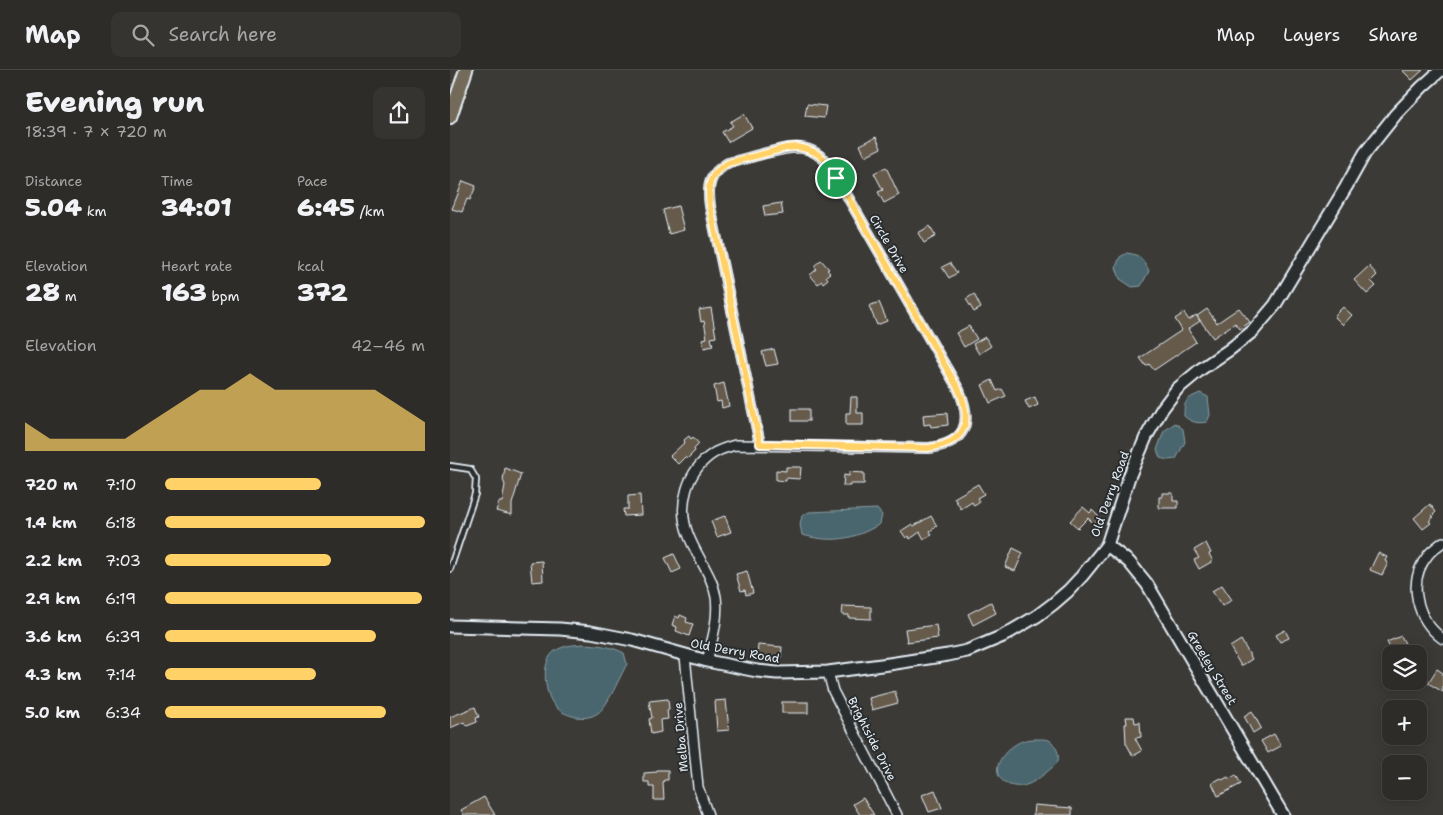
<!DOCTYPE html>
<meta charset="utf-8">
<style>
:root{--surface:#2d2c29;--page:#353431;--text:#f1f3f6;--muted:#a7a7a8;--line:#484846;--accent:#ffd166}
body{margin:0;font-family:"Shantell Sans",sans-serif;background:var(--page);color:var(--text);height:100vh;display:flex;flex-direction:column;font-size:19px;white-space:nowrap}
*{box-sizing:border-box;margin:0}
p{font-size:16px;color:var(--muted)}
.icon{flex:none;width:28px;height:28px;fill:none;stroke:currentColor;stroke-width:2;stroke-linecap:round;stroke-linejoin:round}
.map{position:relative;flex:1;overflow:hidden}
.details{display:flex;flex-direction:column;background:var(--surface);width:450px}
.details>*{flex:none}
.buttons{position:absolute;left:932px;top:575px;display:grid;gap:10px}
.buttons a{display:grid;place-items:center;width:45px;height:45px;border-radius:10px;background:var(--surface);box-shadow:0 2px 12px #0003,0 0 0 1px var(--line);font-size:25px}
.pin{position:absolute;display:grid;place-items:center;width:42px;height:42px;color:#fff;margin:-21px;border:2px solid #fff;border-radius:50%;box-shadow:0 1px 5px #0007}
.round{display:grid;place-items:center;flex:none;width:52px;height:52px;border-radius:10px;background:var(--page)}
.overview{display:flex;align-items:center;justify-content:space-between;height:85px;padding:0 25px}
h1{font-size:28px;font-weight:800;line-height:38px}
.metrics{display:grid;grid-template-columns:repeat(3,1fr);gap:8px;height:85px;padding:5px 25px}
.metrics div{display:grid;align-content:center}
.metrics b{font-size:25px;font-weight:800}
.metrics small{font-size:14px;font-weight:400}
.metrics p{font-size:14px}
.chart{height:140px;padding:10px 25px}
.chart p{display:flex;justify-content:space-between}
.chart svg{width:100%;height:90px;margin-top:5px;fill:var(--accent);opacity:.7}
ul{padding:0 25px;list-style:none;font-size:16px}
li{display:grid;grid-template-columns:80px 60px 1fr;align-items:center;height:38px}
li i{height:12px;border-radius:6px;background:var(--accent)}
header{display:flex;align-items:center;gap:30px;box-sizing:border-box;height:70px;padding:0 25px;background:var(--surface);border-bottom:1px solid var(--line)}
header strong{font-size:24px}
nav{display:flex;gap:28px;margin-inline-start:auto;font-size:18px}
.search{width:350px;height:45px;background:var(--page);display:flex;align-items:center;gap:12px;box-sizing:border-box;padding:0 18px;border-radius:10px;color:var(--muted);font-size:19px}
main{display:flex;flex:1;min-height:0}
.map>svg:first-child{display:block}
.water{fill:#4a666e;stroke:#899ea5}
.building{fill:#665a4c;stroke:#e8f1f8}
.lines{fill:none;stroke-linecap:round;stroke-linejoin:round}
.lane-casing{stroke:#e8f1f8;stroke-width:8}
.street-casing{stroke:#e8f1f8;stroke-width:12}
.secondary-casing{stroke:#e8f1f8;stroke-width:15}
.primary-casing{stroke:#e8f1f8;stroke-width:16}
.lane{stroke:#2a2d2e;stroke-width:4.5}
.street{stroke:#2a2d2e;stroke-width:9}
.secondary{stroke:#2a2d2e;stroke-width:11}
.primary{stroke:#736b5a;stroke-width:12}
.route-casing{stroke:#fff;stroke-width:10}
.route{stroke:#ffd166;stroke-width:6}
.labels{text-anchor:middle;stroke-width:4;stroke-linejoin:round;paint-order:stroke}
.street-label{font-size:12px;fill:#e8f1f8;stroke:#2a2d2e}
</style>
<header>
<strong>Map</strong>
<div class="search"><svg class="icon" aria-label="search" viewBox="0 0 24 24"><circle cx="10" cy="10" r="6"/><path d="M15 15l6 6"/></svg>Search here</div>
<nav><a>Map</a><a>Layers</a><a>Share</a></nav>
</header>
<main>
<section class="details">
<div class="overview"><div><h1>Evening run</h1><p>18:39 · 7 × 720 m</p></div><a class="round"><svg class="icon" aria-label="share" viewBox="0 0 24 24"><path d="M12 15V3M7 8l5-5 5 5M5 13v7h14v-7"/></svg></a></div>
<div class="metrics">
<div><p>Distance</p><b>5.04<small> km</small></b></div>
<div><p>Time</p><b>34:01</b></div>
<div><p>Pace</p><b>6:45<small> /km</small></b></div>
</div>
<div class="metrics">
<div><p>Elevation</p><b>28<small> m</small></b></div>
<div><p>Heart rate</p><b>163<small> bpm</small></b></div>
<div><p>kcal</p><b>372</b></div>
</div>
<div class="chart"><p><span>Elevation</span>42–46 m</p>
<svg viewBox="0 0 160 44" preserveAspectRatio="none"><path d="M0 44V30L10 38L20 38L30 38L40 38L50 30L60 22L70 14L80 14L90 6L100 14L110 14L120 14L130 14L140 14L150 22L160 30V44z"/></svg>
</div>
<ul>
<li><b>720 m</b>7:10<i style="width:60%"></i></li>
<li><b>1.4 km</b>6:18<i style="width:100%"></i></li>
<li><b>2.2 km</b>7:03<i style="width:64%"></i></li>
<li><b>2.9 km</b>6:19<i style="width:99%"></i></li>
<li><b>3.6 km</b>6:39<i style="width:81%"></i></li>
<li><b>4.3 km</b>7:14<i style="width:58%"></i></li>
<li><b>5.0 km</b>6:34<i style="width:85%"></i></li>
</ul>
</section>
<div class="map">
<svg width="993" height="745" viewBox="0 0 993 745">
<rect width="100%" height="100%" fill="#3c3a37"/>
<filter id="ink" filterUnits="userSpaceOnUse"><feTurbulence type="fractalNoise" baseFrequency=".02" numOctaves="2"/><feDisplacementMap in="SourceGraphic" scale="10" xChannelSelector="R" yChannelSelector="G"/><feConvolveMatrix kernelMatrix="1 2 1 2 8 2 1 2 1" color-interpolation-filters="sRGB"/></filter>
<g filter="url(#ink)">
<g class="water">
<path d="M 677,183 C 691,185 693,189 699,201 L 691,216 L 682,217 L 670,209 L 666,197 L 670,187 Z"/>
<path d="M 750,323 L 758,327 L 760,345 L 757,352 C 747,354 741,352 734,346 C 734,331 736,329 750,323 Z"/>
<path d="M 725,353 L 733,359 L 735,372 L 726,389 L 718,390 L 710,388 L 707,380 L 714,361 Z"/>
<path d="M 427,439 L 432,445 L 430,454 C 403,470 383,473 352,465 L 350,454 L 352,446 L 359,442 Z"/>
<path d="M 134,574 C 149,575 161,576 174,583 L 177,594 C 170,606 158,636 148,643 C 140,648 135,648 126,647 C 118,645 112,643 106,637 C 94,626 90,591 105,581 C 114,575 124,575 134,574 Z"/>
<path d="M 588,669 C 591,669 596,669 599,670 C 606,674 611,686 607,693 C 605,696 600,699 598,701 C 587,710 575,720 560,715 C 532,704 557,674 576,670 C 580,669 584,669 588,669 Z"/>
</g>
<g class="building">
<path d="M 952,0 L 973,0 L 962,10 Z"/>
<path d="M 357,34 L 376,36 L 374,48 L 355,46 Z"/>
<path d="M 294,44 L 302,58 L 278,72 L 272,62 L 283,56 L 280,52 Z"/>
<path d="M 426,67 L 431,78 L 415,86 L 410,75 Z"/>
<path d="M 436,97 L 449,125 L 434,133 L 428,122 L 433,120 L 424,103 Z"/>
<path d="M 13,111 L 26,116 L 20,130 L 17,129 L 12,142 L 2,139 Z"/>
<path d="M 331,133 L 333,144 L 315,146 L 313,136 Z"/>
<path d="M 228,136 L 234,160 L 219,164 L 213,140 Z"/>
<path d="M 480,156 L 486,166 L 474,173 L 468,163 Z"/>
<path d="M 371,190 L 379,199 L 377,200 L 380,203 L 376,206 L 378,209 L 373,213 L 372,211 L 368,214 L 360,205 L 367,199 L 364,196 Z"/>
<path d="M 500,193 L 507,203 L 499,208 L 492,197 Z"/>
<path d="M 919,196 L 927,205 L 921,211 L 926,216 L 917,224 L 904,210 Z"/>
<path d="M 524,224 L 531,238 L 524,242 L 516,229 Z"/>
<path d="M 429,232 L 437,251 L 427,255 L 419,236 Z"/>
<path d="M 893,237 L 902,245 L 893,255 L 884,246 Z"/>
<path d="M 261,238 L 266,267 L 261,268 L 263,276 L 254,278 L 252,269 L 257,268 L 254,251 L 251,252 L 249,240 Z"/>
<path d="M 789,238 L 800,252 L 790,259 L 785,253 L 763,268 L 747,246 L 757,239 L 767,253 Z"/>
<path d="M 734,243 L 739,250 L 746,245 L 750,251 L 738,259 L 746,272 L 704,300 L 699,294 L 696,296 L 690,288 L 732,260 L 725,249 Z"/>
<path d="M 519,256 L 527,269 L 514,277 L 506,263 Z"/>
<path d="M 535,267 L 541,276 L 529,284 L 523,274 Z"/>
<path d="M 324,279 L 328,294 L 316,296 L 312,282 Z"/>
<path d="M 542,310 L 547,321 L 552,319 L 556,326 L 540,333 L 532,315 Z"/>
<path d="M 274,313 L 279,336 L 272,338 L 271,331 L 267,332 L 264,316 Z"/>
<path d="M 401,327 L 407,327 L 407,343 L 413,343 L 413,355 L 396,355 L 396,343 L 400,343 Z"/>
<path d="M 585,327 L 588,335 L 579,339 L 575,331 Z"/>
<rect x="342" y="339" width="17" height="12"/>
<path d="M 497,343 L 498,355 L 481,357 L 480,354 L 474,355 L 473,345 Z"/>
<path d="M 239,366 L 241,369 L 243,367 L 249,374 L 244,379 L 245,381 L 237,389 L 235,387 L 228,394 L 220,386 L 235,372 L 234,370 Z"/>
<path d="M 336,397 L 351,397 L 350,409 L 336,408 L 336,411 L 326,410 L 326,400 L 336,401 Z"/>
<path d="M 55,398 L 71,404 L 62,434 L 62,445 L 46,441 L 49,432 L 52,432 L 55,415 L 53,410 Z"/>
<path d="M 399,402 L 414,403 L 414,414 L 400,414 L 400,416 L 393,416 L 394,405 L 399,406 Z"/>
<path d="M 528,414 L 534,424 L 527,428 L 530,432 L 524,436 L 522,432 L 511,439 L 504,428 Z"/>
<path d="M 712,423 L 723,423 L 723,431 L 728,431 L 728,438 L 709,438 L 709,427 L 712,427 Z"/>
<path d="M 190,425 L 191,445 L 174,446 L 173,439 L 178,439 L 178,426 Z"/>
<path d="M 980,434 L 986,442 L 982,446 L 984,447 L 979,451 L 981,453 L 973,459 L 964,448 Z"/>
<path d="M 633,437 L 640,443 L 642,440 L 650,448 L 644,454 L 638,448 L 628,458 L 620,451 Z"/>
<path d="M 275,446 L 281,462 L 267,467 L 261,451 Z"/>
<path d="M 481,446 L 487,456 L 480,461 L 482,465 L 474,469 L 470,462 L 460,469 L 459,466 L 456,468 L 451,461 L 462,454 L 464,456 Z"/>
<path d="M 756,473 L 761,483 L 759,484 L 763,491 L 749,499 L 744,490 L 749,488 L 744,480 Z"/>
<path d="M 563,478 L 573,483 L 565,501 L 555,497 Z"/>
<path d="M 928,483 L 937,487 L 935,491 L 938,493 L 932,505 L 920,500 Z"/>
<path d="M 224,484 L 231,499 L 222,503 L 215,488 Z"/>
<path d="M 92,491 L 93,511 L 82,512 L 80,492 Z"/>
<path d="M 297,501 L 303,523 L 296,525 L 295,520 L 291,521 L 286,504 Z"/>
<path d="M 772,515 L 782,530 L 772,536 L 762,521 Z"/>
<path d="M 541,532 L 546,543 L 523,555 L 518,544 Z"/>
<path d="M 393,536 L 421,537 L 421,549 L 399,548 L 399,545 L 392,545 Z"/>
<path d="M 230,545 L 237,548 L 236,552 L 243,554 L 239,566 L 226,561 L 227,557 L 222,555 L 225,546 L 229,548 Z"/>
<path d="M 486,555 L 488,568 L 457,572 L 455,559 Z"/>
<path d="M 835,560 L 839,568 L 830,572 L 826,565 Z"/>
<path d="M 951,566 L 957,577 L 954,578 L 957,584 L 943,584 L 937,572 Z"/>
<path d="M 791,570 L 802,589 L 791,596 L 780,577 Z"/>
<path d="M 308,575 L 332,577 L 331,588 L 307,586 Z"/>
<path d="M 987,599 L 993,603 L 993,622 L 978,613 Z"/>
<path d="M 445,621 L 448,633 L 422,640 L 419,628 Z"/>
<path d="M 218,629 L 219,639 L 217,640 L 218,649 L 210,650 L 211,662 L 201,664 L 199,649 L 202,648 L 199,631 Z"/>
<path d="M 276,630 L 279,660 L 267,661 L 265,631 Z"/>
<rect x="332" y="632" width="26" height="11"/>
<path d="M 25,637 L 29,647 L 26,648 L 27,652 L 17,656 L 14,652 L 0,658 L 0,647 Z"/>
<path d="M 802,641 L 811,658 L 803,663 L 794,646 Z"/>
<path d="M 676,647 L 684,647 L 685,653 L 690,652 L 691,667 L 685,668 L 692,681 L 683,686 L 676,673 L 675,654 L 677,654 Z"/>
<path d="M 824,664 L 831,676 L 818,683 L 811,671 Z"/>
<path d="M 207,700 L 218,700 L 218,710 L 214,710 L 213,713 L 214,730 L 204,730 L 204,717 L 199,717 L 199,712 L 194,712 L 194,703 L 207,702 Z"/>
<path d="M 786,705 L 791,714 L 768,726 L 762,713 L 771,708 L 772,710 L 778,707 L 779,709 Z"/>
<path d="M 485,720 L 492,738 L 479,742 L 472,725 Z"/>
<path d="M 34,727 L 45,745 L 14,745 L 11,740 Z"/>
<path d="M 413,728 L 424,745 L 410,745 L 403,734 Z"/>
<path d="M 584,735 L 622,738 L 622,745 L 583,745 Z"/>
</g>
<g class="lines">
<g class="lane-casing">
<path id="lane" d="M 0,396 L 20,399 L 26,409 L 25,424 L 0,499"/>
</g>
<g class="street-casing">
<g id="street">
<path d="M 993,472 C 988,476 982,480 978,485 C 956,512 967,550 993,569"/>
<path d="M 235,586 L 248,717 L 258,745"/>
<path d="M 257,591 C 262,571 269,548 266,527 C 262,504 246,486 238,464 C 227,435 237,400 264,383 C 271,379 278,377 285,375 L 479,378 C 516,373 523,353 509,320 L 380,96 C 361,72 343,76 316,83 C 304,86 291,90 278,93 C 259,104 257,115 260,136 L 310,374"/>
<path d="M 378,602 L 383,621 L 447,745"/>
</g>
</g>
<g class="secondary-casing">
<g id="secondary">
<path d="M 657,475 L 679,492 L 697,514 L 833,745"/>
<path d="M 0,556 L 110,559 L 141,562 L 182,570 L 257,591 L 307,601 L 327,603 L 378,602 L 439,594 L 498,585 L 517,581 L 553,566 L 587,546 L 603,534 L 618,521 L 632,506 L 657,475 L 679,407 L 696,367 L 712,339 L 727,319 L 751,299 L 779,280 L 803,261 L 825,235 L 896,117 L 915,83 L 946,44 L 972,17 L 991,0"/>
</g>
</g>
<g class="primary-casing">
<path id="primary" d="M 0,47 L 16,0"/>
</g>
<use href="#lane" class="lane"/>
<use href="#street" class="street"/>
<use href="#secondary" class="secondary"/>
<use href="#primary" class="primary"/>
</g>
</g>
<g class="lines" filter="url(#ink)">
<g class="route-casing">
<path id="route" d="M 347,77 C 361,79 371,84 380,96 L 509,320 C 523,353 516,373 478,378 L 310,374 L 260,136 C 257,115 259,104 278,93 L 336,78 Z"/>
</g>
<use href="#route" class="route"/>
</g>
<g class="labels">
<g class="street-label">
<text transform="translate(439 174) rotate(60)" y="4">Circle Drive</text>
<text transform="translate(660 424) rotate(-70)" y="4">Old Derry Road</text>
<text transform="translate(285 581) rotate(10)" y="4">Old Derry Road</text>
<text transform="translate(762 598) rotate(59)" y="4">Greeley Street</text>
<text transform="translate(231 667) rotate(-95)" y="4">Melba Drive</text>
<text transform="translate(422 669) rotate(63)" y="4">Brightside Drive</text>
</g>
</g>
</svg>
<div class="buttons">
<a><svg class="icon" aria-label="layers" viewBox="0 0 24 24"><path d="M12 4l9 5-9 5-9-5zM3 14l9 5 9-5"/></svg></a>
<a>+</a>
<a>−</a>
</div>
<div class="pin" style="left:386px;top:108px;background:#1e9e55"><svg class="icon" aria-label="arrive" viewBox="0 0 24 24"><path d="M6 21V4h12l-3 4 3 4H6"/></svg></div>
</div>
</main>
